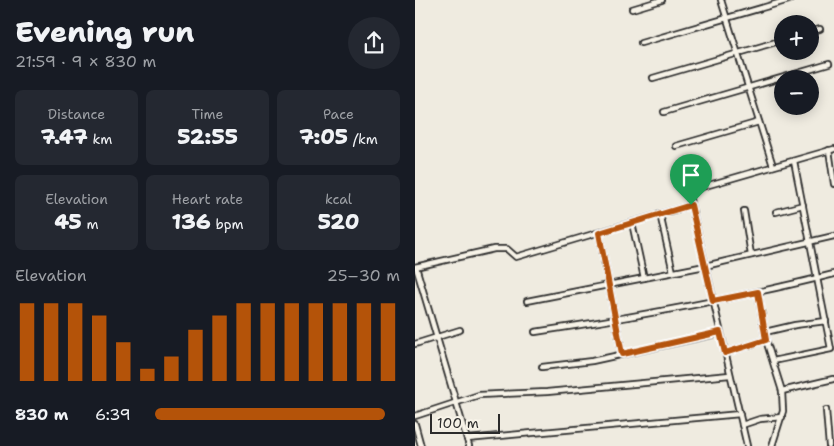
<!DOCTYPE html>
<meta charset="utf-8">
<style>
:root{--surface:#171b24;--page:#242831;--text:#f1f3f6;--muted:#9ea1a6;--accent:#b45309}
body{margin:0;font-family:"Shantell Sans",sans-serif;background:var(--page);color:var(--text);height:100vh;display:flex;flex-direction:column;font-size:19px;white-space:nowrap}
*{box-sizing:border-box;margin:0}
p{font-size:16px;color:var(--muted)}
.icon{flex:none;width:28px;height:28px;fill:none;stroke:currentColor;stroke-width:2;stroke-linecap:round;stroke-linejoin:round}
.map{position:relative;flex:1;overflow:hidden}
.side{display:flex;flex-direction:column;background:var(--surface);width:415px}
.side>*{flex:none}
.controls{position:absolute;left:359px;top:15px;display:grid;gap:10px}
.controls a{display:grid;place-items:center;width:45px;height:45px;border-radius:50%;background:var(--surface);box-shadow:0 2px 12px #0003;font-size:25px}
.scale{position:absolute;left:15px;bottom:12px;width:70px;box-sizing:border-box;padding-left:5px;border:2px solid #2b2b2b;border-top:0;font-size:14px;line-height:18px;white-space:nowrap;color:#2b2b2b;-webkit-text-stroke:4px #f7f3e8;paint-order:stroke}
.pin{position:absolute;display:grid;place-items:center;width:42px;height:42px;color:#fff;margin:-51px -21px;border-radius:50% 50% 50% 0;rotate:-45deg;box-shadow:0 0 5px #0007}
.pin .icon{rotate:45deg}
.round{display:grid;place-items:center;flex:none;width:52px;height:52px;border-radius:26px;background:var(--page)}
.head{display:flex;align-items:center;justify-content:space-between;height:85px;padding:0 15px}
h1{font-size:28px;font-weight:800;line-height:38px}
.figures{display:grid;grid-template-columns:repeat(3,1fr);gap:8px;height:85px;padding:5px 15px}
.figures div{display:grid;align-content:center;border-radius:8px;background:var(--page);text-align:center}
.figures b{font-size:21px;font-weight:800}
.figures small{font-size:14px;font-weight:400}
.figures p{font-size:14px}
.chart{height:140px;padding:10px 15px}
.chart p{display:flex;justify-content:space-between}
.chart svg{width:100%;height:90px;margin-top:5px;stroke:var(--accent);stroke-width:6}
ul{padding:0 15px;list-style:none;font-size:16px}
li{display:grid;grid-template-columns:80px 60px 1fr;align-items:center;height:38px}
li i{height:12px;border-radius:6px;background:var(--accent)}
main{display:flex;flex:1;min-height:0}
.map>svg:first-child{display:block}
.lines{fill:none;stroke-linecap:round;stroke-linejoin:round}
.minor-casing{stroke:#2b2b2b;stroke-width:8}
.minor{stroke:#f7f3e8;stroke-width:4.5}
.route-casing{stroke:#fff;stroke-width:10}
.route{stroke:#b45309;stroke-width:6}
</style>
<main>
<section class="side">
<div class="head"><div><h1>Evening run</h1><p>21:59 · 9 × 830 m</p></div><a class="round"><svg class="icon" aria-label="share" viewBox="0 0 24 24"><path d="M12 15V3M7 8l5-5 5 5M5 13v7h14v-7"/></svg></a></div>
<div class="figures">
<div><p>Distance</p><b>7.47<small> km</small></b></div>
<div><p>Time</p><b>52:55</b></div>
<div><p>Pace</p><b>7:05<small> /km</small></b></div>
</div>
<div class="figures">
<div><p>Elevation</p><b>45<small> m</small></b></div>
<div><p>Heart rate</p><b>136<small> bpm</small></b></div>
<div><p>kcal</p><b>520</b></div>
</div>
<div class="chart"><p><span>Elevation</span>25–30 m</p>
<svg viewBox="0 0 160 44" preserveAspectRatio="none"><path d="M5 44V6M15 44V6M25 44V6M35 44V12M45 44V25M55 44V38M65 44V32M75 44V19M85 44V12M95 44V6M105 44V6M115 44V6M125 44V6M135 44V6M145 44V6M155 44V6"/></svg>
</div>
<ul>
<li><b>830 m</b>6:39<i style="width:94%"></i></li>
</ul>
</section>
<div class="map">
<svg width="419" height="446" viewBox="0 0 419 446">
<rect width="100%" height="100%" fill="#efebe0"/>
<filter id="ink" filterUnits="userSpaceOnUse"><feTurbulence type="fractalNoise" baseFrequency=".02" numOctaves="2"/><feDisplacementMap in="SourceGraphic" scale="10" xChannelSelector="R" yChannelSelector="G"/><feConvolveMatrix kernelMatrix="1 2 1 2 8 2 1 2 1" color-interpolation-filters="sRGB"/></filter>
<g filter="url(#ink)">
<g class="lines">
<g class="minor-casing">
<g id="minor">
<path d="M 306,0 L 358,166"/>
<path d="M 217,9 L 247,0"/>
<path d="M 395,32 L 405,29"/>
<path d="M 226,43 L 374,0"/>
<path d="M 238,78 L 368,40"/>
<path d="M 249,112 L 414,64"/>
<path d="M 261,146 L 344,122"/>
<path d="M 414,150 L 419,184"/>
<path d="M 329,211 L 336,255"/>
<path d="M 361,212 L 388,205"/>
<path d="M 245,214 L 258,272"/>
<path d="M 217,223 L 229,278"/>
<path d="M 184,233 L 207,354"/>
<path d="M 0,267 L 79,249 L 92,249 L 101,257 L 276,205"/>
<path d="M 1,267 L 54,446"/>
<path d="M 343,293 L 351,340 L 367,391 L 368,411 L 357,446"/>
<path d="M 112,301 L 290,266 L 419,236"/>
<path d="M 120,332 C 220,317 320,299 419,274"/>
<path d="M 350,332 L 380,325 L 411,321"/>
<path d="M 0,344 L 45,330"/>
<path d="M 310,353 L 351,340"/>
<path d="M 358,361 L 416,349 L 379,161"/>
<path d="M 127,367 L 177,361 L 305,333"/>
<path d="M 367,391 L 418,379"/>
<path d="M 411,410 L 414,446"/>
<path d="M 0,416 L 64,395 L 132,392 L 315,375"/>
<path d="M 0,424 L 6,446"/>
<path d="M 327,425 L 345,419 L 367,417"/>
<path d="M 52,439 L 325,414"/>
<path d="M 332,446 L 273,191 L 419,149"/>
</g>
</g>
<use href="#minor" class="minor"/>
</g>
</g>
<g class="lines" filter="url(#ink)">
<g class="route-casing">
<path id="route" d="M 276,205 L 298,301 L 343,292 L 351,340 L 310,353 L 305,332 L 207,354 L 184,233 Z"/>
</g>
<use href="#route" class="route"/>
</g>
</svg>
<div class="controls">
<a>+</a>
<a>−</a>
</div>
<div class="scale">100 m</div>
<div class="pin" style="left:276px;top:205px;background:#1e9e55"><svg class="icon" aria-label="arrive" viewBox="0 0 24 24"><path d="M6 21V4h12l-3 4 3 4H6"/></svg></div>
</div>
</main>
